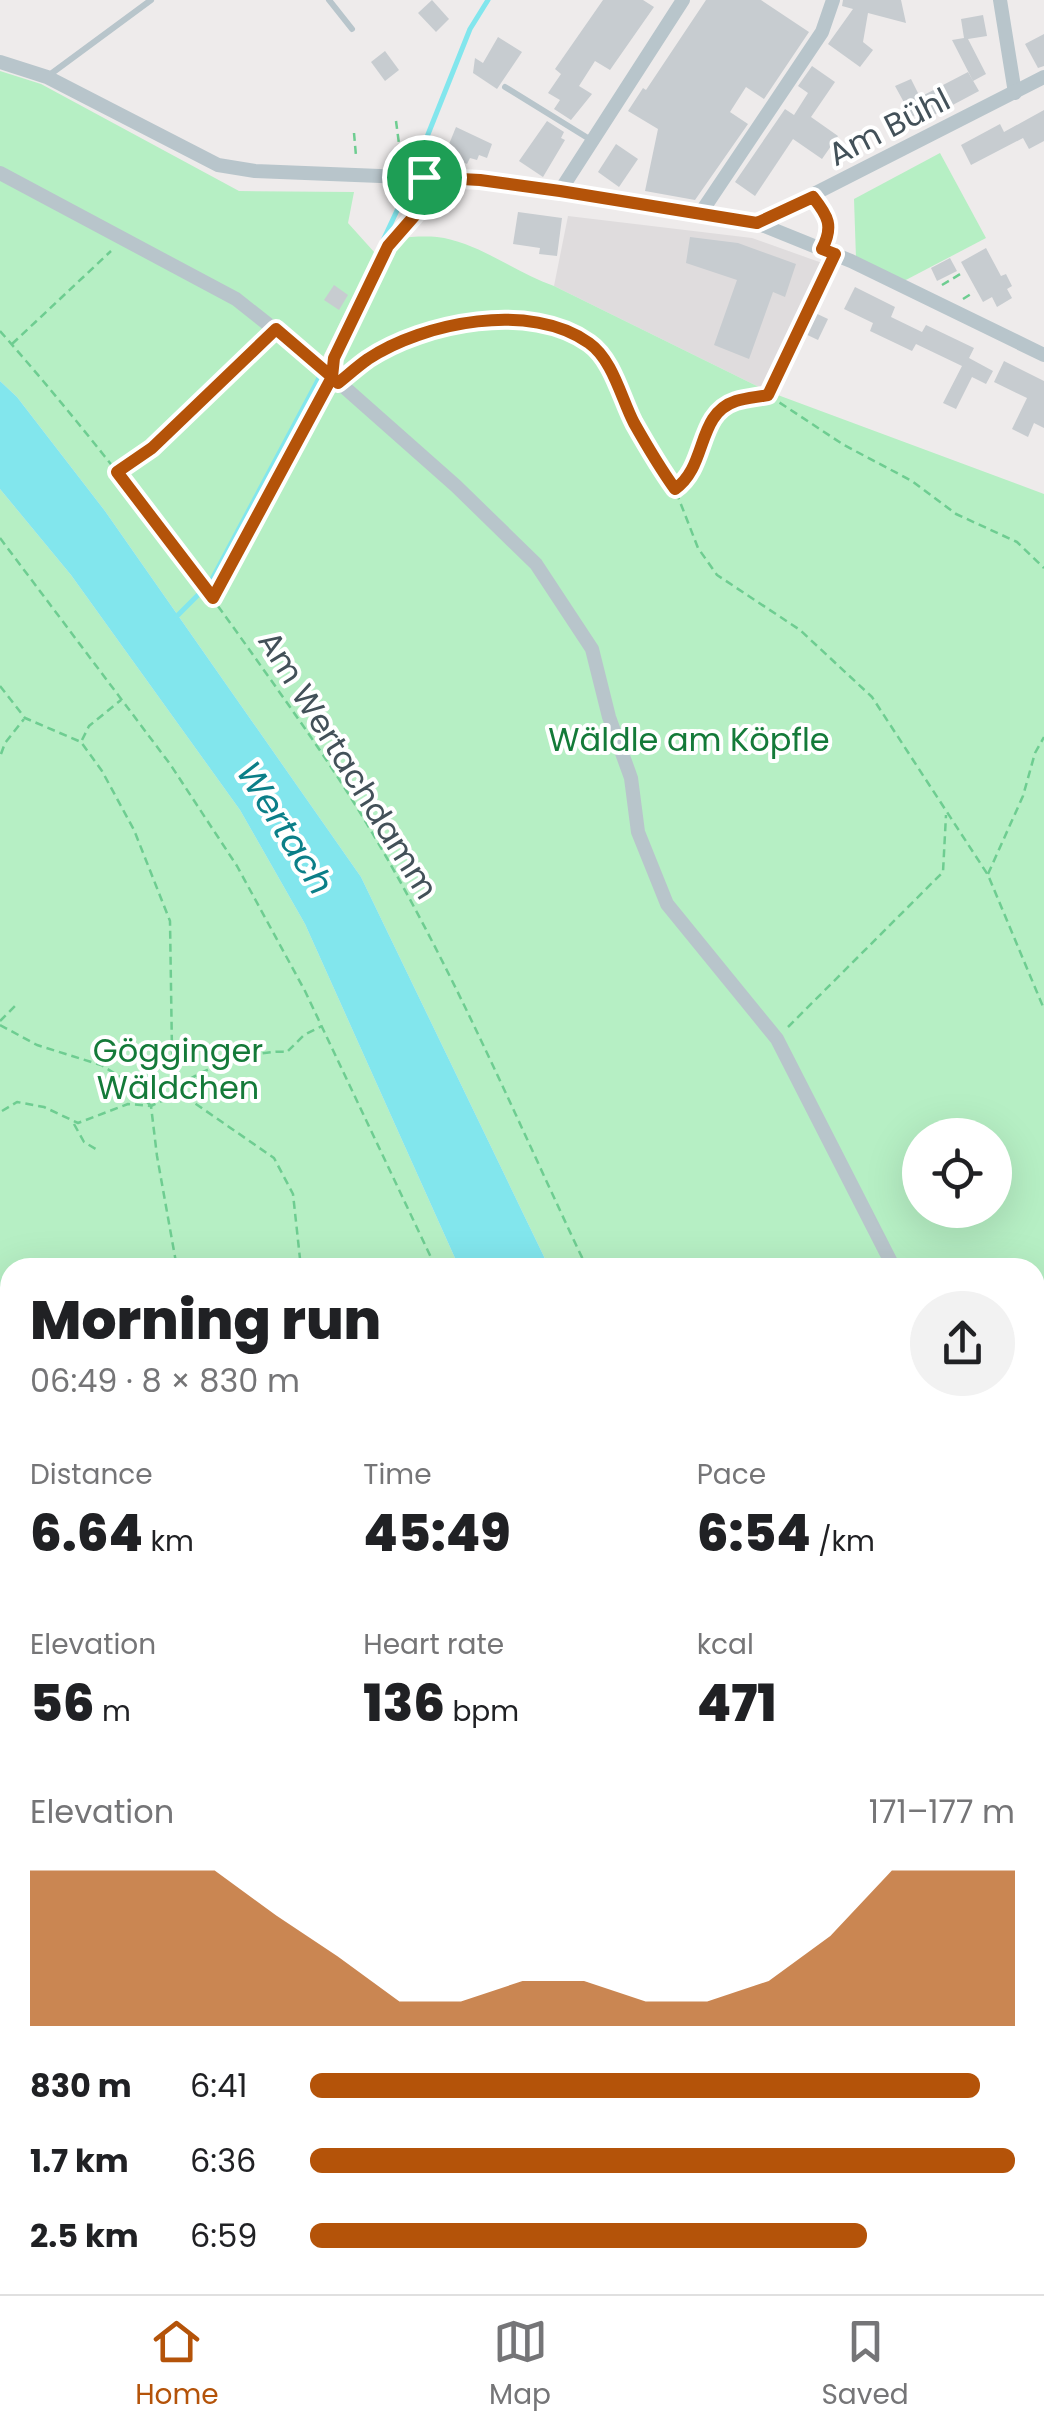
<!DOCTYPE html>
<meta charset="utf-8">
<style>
:root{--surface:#fff;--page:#f2f2f2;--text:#202124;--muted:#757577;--line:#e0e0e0;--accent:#b45309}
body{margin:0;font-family:Poppins,sans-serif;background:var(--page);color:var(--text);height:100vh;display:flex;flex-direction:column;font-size:38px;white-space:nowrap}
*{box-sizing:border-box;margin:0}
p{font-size:32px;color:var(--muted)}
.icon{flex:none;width:55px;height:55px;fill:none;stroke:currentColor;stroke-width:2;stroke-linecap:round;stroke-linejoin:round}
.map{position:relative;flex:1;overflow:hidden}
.side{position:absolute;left:0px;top:1258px;width:1045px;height:1038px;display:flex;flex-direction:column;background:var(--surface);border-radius:30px 30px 0 0;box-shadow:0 10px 40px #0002}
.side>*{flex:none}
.fabs{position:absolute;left:902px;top:1118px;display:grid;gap:20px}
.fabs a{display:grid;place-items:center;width:110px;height:110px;border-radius:50%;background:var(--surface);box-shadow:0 10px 40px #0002;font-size:50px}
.pin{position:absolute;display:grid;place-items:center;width:85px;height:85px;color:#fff;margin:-42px;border:5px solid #fff;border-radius:50%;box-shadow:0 2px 10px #0007}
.round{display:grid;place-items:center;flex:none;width:105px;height:105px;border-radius:52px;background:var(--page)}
.headline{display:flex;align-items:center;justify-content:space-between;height:170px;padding:0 30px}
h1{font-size:55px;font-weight:800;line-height:75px}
.figures{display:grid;grid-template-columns:repeat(3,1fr);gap:15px;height:170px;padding:10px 30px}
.figures div{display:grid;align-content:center}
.figures b{font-size:50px;font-weight:800}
.figures small{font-size:28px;font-weight:400}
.figures p{font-size:28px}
.chart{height:280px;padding:20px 30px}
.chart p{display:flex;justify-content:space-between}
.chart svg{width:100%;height:180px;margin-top:10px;fill:var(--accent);opacity:.7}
ul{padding:0 30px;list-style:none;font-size:32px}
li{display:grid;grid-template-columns:160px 120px 1fr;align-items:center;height:75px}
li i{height:25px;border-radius:12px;background:var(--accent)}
.dock{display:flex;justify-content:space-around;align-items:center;height:140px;border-top:2px solid var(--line);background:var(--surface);font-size:28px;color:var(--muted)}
.dock a{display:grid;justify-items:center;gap:5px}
.dock .current{color:var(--accent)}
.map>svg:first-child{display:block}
.education{fill:#dfdcdd}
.green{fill:#b6efc4;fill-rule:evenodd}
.water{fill:#82e6ed}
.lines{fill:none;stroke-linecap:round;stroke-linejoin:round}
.stream{stroke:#82e6ed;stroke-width:5}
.building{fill:#c7ccd0}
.path{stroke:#6ecd91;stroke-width:2.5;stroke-dasharray:8 5;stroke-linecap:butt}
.service{stroke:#b8c5cb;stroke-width:6}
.minor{stroke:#b8c5cb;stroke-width:14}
.route-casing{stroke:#fff;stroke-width:20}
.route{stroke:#b45309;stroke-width:12}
.labels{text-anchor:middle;stroke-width:8;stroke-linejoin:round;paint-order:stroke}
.street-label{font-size:32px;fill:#435159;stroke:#fff}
.park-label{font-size:32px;fill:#147a39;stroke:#fff}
.water-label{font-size:35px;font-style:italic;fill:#0b7f88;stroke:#fff}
</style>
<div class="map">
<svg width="1044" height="2294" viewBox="0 0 1044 2294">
<rect width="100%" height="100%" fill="#eeebeb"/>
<path class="education" d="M 568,216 L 752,238 L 825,264 L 767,391 L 554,286 Z"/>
<g class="green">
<path d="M 0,71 L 41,84 L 239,191 L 354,192 L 348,223 L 375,253 L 320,363 L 316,383 L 331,373 L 397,238 C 410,237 424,236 437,237 C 479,242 515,273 554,286 L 767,391 L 1044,494 L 1044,2294 L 776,2294 L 775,2285 L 1035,2285 L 1035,1268 L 549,1267 L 361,877 L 105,511 L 17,397 L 0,381 ZM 920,1135 L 995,1135 L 995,1210 L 920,1210 Z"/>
<path d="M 940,153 L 986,238 L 902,282 L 856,258 L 854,199 Z"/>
<path d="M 0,489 L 71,575 L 240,810 L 305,924 L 459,1267 L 10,1268 L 10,1514 L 0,1518 Z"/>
<path d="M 10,1522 L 10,1907 L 0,1907 L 0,1525 Z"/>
<path d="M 172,2285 L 708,2285 L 709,2294 L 171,2294 Z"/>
</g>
<g class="water">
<path d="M 0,381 L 17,397 L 105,511 L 361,877 L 549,1267 L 459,1267 L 305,924 L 240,810 L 71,575 L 0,489 Z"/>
<path d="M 708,2285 L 775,2285 L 776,2294 L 709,2294 Z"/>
</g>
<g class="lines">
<path class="stream" d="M 175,618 L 210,583 L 316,384 L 401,202 L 470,29 L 488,0"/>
</g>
<g class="building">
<path d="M 432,0 L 449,19 L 436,32 L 418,13 Z"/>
<path d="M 603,0 L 643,0 L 654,7 L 610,70 L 595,61 L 579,86 L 592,94 L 571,120 L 554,109 L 560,100 L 548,93 L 561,74 L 555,69 Z"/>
<path d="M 706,0 L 761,0 L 809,32 L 764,99 L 746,87 L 730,112 L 748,124 L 695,200 L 645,191 L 658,129 L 628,111 L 643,88 L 646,90 Z"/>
<path d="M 843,0 L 901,0 L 906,23 L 868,13 L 863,42 L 873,50 L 860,67 L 828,44 L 853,9 L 842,6 Z"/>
<path d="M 983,15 L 987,36 L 968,39 L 986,74 L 973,81 L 952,40 L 964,38 L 961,19 Z"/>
<path d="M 1044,34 L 1044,66 L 1038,68 L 1025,44 Z"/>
<path d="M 498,37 L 522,52 L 497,89 L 473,73 L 475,58 L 483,63 Z"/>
<path d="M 385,51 L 399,70 L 385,81 L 371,62 Z"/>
<path d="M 812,66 L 835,82 L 811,117 L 838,136 L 822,159 L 793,139 L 755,196 L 735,182 L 785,109 L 794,115 L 808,93 L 798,86 Z"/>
<path d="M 968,72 L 979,91 L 932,116 L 928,108 L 912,117 L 895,86 L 911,79 L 920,97 Z"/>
<path d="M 1044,110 L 1044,141 L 1029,149 L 1023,138 L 971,165 L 961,145 L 1000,124 L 1004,132 Z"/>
<path d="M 900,111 L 909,128 L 890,138 L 882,121 Z"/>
<path d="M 547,121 L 564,132 L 561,138 L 565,140 L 543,177 L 519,161 Z"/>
<path d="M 456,127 L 492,144 L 487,158 L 479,155 L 477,160 L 470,158 L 467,164 L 445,154 Z"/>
<path d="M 616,144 L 638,159 L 619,187 L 598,172 Z"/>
<path d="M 518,212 L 562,218 L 557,256 L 539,254 L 540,248 L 513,244 Z"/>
<path d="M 690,237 L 738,243 L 796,264 L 785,297 L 773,292 L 749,359 L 714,345 L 737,280 L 686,263 Z"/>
<path d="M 986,248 L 1001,276 L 1006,274 L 1012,286 L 1007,289 L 1012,298 L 997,307 L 992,297 L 983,302 L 961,262 Z"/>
<path d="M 950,258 L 957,271 L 937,281 L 931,268 Z"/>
<path d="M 334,285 L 348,295 L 339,310 L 324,300 Z"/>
<path d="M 855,287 L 895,307 L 891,317 L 922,332 L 926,325 L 974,348 L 969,358 L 993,371 L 986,384 L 972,377 L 956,409 L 943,403 L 962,366 L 916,344 L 912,351 L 870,331 L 873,323 L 844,309 Z"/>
<path d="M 811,311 L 828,319 L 818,340 L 801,332 Z"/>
<path d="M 1004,361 L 1044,381 L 1044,428 L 1034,423 L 1028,437 L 1012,429 L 1027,398 L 994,382 Z"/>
</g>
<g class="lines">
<g class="path">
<path d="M 396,121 L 401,159"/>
<path d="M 354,133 L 356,156"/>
<path d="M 942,285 L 962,273"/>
<path d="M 963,299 L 974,292"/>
<path d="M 0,331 C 90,433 172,541 251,652 C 295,714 339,775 377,841 C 457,977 519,1125 587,1268"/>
<path d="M 12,344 L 111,251"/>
<path d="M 334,357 L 388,246 L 417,213 L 422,193"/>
<path d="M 351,373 L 369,357 L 438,327 L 513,318 L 552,325 L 591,344 L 609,368 L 633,421 L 675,489 L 698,548 L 717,575 L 800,630 L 872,697 L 988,875 L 1044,1009"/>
<path d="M 769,393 L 828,269"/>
<path d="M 117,472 L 152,448 L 264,340"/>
<path d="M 676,488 C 701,471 694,457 703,433 C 714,406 743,400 768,395 L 844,445 L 912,481 L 956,514 L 1017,542 L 1044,568"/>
<path d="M 0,538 L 170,764 L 237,866 L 305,991 L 436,1268"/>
<path d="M 214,597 L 323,392"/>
<path d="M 0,686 L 25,718 L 81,742 L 102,771 L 134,830 L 170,921 L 172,1052 L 180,1093 L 274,1158 L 293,1194 L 301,1268"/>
<path d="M 82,740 L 89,726 L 121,700"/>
<path d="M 1,754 L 5,743 L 24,719"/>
<path d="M 988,874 L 1023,796 L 1035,753 L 1044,737"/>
<path d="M 0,1021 L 18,1003"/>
<path d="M 0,1025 L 37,1045 L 101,1065 L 122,1078 L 151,1106 L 157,1156 L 177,1268"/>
<path d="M 788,1027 L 943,872 L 946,815"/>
<path d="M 179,1087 C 199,1068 260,1049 287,1052 L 304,1035 L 322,1026"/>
<path d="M 2,1111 L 17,1102 L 44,1107 L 78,1123 L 128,1104 L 151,1106 L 179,1093"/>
<path d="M 74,1124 L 84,1142 L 99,1151"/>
<path d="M 1035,1323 L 1044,1317"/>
<path d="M 1035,1381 L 1044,1383"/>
<path d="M 1035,1655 L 1044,1653"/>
<path d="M 513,2285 L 521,2294"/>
<path d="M 679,2285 L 680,2294"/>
<path d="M 821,2285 L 822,2294"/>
<path d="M 177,2294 L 178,2285"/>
<path d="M 222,2294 L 223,2285"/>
<path d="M 345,2294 L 349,2285"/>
</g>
<g class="service">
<path d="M 329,0 L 352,29"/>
<path d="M 48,76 L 151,0"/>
<path d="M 505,87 L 591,140"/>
<path d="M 813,197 C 827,216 834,226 822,248"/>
<path d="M 0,2046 L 10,2046"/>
<path d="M 159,2285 L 159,2294"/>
</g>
<g class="minor">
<path d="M 1000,0 L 1015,93"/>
<path d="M 0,62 L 47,77 L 218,165 L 255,171 L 480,180 L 757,223 L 851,261 L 1044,355"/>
<path d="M 0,173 L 236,299 L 317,363 L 456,486 L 536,564 L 592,649 L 609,717 L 631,778 L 638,832 L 667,904 L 777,1039 L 894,1268"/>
<path d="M 560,191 L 683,0"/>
<path d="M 700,214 L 822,32 L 833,0"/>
<path d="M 757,223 L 1044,77"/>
<path d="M 0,1523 L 10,1520"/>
<path d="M 1035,1606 L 1044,1624"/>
</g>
</g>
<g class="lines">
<g class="route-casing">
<path id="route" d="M 424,177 L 416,214 L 388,246 L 334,358 L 332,377 L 276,329 L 152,448 L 117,472 L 213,598 L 332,377 L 338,383 C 348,375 358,366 368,359 C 424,322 531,301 589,343 C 613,360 621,398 634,423 C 647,446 660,468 675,489 C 708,466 696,414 736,401 C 746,398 758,397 768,395 L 835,254 L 822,249 C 834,226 828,216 813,197 L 757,223 L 560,191 L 480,180 L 424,177"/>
</g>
<use href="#route" class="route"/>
</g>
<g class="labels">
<g class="street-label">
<text transform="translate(889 127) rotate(-27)" y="11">Am Bühl</text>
<text transform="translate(348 765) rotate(58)" y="11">Am Wertachdamm</text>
</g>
<g class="park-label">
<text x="689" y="751">Wäldle am Köpfle</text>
<text x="178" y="1062">Gögginger<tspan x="178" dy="37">Wäldchen</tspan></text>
</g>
<g class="water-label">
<text transform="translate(285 828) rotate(58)" y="12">Wertach</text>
</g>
</g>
</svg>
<div class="fabs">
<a><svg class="icon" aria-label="locate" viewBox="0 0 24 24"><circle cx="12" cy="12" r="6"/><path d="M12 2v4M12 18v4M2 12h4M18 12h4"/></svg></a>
</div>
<div class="pin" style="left:424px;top:177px;background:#1e9e55"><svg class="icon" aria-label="arrive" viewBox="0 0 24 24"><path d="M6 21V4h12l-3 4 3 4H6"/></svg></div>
<section class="side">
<div class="headline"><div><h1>Morning run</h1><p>06:49 · 8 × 830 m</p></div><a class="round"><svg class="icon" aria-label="share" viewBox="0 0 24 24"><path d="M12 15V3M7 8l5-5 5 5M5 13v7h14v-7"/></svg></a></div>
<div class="figures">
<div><p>Distance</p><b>6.64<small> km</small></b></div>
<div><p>Time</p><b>45:49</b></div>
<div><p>Pace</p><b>6:54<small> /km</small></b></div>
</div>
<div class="figures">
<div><p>Elevation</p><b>56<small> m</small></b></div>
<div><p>Heart rate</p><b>136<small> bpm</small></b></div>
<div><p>kcal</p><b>471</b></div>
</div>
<div class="chart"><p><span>Elevation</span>171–177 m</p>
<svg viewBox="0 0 160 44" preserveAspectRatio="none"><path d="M0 44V6L10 6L20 6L30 6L40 17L50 27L60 38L70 38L80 33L90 33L100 38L110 38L120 33L130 22L140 6L150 6L160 6V44z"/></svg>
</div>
<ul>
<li><b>830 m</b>6:41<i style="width:95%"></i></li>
<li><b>1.7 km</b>6:36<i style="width:100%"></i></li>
<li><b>2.5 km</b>6:59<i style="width:79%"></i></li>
</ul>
</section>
</div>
<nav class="dock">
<a class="current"><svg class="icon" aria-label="home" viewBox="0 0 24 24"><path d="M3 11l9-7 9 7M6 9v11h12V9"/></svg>Home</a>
<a><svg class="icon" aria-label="map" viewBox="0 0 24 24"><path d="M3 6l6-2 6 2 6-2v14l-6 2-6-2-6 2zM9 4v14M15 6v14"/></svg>Map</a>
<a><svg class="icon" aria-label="saved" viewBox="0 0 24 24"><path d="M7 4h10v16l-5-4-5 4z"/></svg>Saved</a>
</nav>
